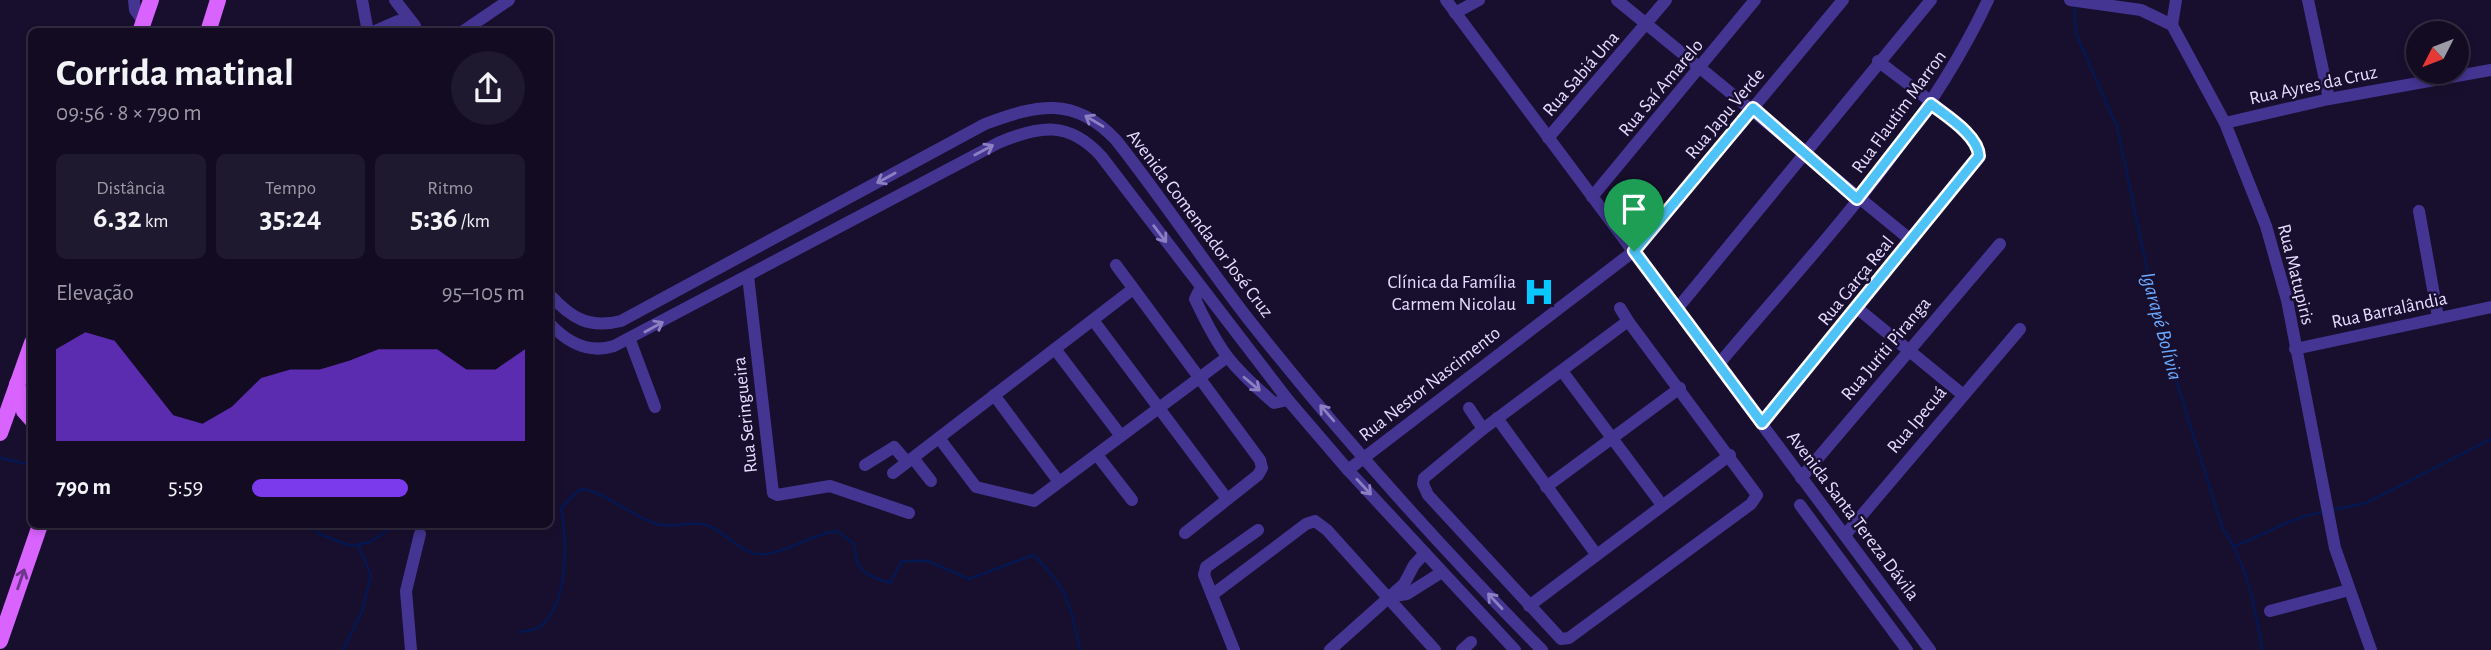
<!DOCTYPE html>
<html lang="pt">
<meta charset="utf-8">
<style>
:root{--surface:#120b22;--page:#1f192f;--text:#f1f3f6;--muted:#9c9ba5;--line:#312b40;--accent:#7c3aed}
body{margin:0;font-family:"Alegreya Sans",sans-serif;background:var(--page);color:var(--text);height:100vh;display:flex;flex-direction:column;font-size:26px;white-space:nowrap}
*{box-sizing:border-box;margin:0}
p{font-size:23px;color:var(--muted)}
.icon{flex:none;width:38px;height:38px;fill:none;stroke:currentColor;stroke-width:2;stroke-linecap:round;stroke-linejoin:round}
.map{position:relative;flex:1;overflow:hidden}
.side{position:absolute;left:28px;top:28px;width:525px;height:500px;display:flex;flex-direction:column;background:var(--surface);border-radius:10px;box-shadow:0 4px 10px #0003,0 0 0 2px var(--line)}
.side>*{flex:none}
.needle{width:46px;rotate:228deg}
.controls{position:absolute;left:2406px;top:21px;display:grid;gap:14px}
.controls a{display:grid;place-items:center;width:63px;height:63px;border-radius:50%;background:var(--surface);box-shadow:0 4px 10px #0003,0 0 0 2px var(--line);font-size:35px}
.pin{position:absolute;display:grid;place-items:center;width:60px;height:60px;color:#fff;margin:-72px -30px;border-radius:50% 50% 50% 0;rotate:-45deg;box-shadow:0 0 7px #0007}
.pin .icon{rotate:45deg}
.round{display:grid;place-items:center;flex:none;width:74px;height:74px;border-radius:37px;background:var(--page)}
.head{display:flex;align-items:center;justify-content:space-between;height:119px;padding:0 28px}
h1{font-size:38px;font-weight:700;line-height:52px}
.metrics{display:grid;grid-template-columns:repeat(3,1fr);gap:10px;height:119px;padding:7px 28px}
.metrics div{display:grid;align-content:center;border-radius:10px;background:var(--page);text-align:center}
.metrics b{font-size:30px;font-weight:700}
.metrics small{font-size:19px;font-weight:400}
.metrics p{font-size:19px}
.chart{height:196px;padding:14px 28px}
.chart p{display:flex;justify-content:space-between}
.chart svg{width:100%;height:126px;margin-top:7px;fill:var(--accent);opacity:.7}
ul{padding:0 28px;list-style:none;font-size:23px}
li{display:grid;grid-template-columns:112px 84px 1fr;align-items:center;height:52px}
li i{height:18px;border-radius:9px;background:var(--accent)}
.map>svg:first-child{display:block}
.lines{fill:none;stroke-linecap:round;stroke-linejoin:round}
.stream{stroke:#051751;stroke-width:2.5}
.minor{stroke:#443592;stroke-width:12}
.major{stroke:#d863ff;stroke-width:16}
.oneway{stroke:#8c80c3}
.oneway2{stroke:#6e358c}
.route-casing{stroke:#fff;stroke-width:14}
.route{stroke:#4fc3f7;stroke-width:9}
.labels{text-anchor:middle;stroke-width:5;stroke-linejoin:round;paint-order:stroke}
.street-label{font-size:19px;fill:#e5dcff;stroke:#180f2e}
.poi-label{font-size:19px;fill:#e5dcff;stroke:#180f2e;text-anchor:end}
.water-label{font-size:21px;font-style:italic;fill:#6aa8ff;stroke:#180f2e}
</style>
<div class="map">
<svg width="2491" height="650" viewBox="0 0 2491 650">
<rect width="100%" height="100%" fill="#180f2e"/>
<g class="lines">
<g class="stream">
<path d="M 2074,3 L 2076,34 L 2117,127 L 2160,330 L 2223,529 C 2248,565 2255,607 2262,650"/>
<path d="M 0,458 L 32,465"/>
<path d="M 2332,510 L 2366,503 L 2491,439"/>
<path d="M 314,525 L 319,534 L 351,546 L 370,542 L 389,529 L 429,525"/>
<path d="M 2235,546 C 2267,534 2289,518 2322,512"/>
<path d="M 520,632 C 527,631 537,630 541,626 C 569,603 567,540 561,508 L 580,489 C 605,491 628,515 657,524 C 674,529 693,519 709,526 C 728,533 742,557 766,554 C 791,551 811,534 837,531 L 854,544 C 856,573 864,574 890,583 L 902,561 L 928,561 L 969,579 L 1033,555 C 1068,588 1070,604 1080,650"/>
<path d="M 343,650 L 362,611 L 371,575 L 358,544"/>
</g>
<g class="minor">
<path d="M 134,0 L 135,10 L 143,21"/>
<path d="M 362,0 L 368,32"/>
<path d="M 395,0 L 415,26"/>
<path d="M 1446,0 L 1930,650"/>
<path d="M 1617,0 L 1912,241"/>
<path d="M 2070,0 L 2141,10 L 2172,25 L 2225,123 L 2266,226 L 2287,300 L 2335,548 L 2371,650"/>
<path d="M 2308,0 L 2329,99"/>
<path d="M 1455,13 L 1479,0"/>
<path d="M 2172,25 L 2176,0"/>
<path d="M 373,32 L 398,21 L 419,32"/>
<path d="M 462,32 L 509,0"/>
<path d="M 2225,123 L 2329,99 L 2491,70"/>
<path d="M 1548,138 L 1666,0"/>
<path d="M 1592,197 L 1755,0"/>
<path d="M 2419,211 L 2438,317"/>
<path d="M 1116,265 L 1260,460 L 1262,468 L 1258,475 L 1185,533"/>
<path d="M 748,276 L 773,493 L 777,495 L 830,486 L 909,513"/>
<path d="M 1201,287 L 1195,299 C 1220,352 1230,365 1274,403 L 1288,400"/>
<path d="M 550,295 C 571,318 589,329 621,321 L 985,124 C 1036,105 1074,95 1116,140 C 1162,198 1203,261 1249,320 C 1340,435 1439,546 1542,650"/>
<path d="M 1620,308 L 1628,321"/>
<path d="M 1857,308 L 1962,394"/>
<path d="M 1677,309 L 1931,0"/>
<path d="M 1093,320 L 1227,499"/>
<path d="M 1628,321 L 1757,495 L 1751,504 L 1569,638 L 1561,639 L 1428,495 L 1423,484 L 1424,478 L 1483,429 Z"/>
<path d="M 550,324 C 567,342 589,354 614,346 L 998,143 C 1040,125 1069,121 1101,156 L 1288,400 L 1348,470 L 1515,650"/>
<path d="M 630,340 L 655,407"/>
<path d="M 1055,349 L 1121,436"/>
<path d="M 2295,349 L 2491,307"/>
<path d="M 1718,365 C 1815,250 1924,137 1988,0"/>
<path d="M 1562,371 L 1662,505"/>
<path d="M 994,395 L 1059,482"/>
<path d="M 1469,408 L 1483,429"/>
<path d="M 1497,418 L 1596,554"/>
<path d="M 1762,423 L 1979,156 C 1979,133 1898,77 1878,61"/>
<path d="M 939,438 L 976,487 L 1034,501 L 1226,358"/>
<path d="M 1097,455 L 1132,500"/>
<path d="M 913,458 L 931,481"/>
<path d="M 865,465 L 894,447 L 907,462"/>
<path d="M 1348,470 L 1634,251 L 1843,0"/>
<path d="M 893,473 L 1133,289"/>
<path d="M 1801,478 L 2000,244"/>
<path d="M 1546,487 L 1680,388"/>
<path d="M 1800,505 L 1907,650"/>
<path d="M 1845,535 L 2020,329"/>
<path d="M 1212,595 L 1204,575 L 1206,567 L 1258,530"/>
<path d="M 1388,597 L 1407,594 L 1442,572"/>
<path d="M 1529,606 L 1730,455"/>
<path d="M 2270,611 L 2349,590"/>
<path d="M 411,650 L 406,591 L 420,534"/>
<path d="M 1234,650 L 1212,595 L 1306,524 L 1315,521 L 1327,530 L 1435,650"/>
<path d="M 1330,650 L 1404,584 L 1414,565 L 1425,553"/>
<path d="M 1462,650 L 1471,642"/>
</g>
<g class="major">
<path d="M 140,32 L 151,0"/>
<path d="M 208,32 L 218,0"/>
<path d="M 17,384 L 24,411 L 32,420"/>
<path d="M 0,433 L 32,343"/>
<path d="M 0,641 L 40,525"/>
</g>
</g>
<defs><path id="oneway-shaft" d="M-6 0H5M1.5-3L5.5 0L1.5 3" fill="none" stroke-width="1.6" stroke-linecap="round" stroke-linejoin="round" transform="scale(1.75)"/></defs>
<g class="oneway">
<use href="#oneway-shaft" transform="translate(1094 121) rotate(-149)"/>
<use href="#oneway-shaft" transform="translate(984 150) rotate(-28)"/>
<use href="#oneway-shaft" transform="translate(886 178) rotate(151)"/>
<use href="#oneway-shaft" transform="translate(1160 234) rotate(53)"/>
<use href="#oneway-shaft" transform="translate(654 327) rotate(-29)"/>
<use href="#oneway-shaft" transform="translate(1252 384) rotate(40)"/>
<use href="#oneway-shaft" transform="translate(1327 413) rotate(-131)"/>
<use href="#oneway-shaft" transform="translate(1364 487) rotate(47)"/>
<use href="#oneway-shaft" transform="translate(1495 601) rotate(-133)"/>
</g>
<use class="oneway2" href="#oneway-shaft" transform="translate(21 579) rotate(-71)"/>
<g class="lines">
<g class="route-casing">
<path id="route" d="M 1931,104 C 1946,116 1978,135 1979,156 L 1762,423 L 1634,251 L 1753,108 L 1857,199 Z"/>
</g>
<use href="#route" class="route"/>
</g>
<defs>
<g id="hospital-bare" transform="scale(2.415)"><path d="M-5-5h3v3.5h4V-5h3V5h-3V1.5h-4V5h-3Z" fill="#08c8ff" stroke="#180f2e" stroke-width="2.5" paint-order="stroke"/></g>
</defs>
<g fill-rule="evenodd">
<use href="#hospital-bare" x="1539" y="292"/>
</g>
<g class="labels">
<g class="street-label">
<text transform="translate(1580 73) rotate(-49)" y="7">Rua Sabiá Una</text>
<text transform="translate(2313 84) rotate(-12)" y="7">Rua Ayres da Cruz</text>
<text transform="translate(1660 87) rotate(-50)" y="7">Rua Saí Amarelo</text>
<text transform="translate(1898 111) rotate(-54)" y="7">Rua Flautim Marron</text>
<text transform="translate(1724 113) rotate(-50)" y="7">Rua Japu Verde</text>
<text transform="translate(1201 223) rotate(53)" y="7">Avenida Comendador José Cruz</text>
<text transform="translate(2297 274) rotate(76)" y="7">Rua Matupiris</text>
<text transform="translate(1855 280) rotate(-51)" y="7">Rua Garça Real</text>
<text transform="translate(2389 309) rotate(-12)" y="7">Rua Barralândia</text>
<text transform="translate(1885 348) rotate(-50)" y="7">Rua Juriti Piranga</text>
<text transform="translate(1429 383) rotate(-38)" y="7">Rua Nestor Nascimento</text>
<text transform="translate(744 415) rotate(-96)" y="7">Rua Seringueira</text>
<text transform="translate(1916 419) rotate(-50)" y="7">Rua Ipecuá</text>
<text transform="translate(1854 515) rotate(53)" y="7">Avenida Santa Tereza Dávila</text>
</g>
<g class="poi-label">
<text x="1516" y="288">Clínica da Família<tspan x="1516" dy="22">Carmem Nicolau</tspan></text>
</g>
<g class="water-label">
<text transform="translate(2162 326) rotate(75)" y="7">Igarapé Bolívia</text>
</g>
</g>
</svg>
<div class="controls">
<a><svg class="needle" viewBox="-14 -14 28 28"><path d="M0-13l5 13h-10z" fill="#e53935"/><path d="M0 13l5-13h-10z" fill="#9c9ba5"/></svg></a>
</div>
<div class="pin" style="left:1634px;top:251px;background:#1e9e55"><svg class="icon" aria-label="arrive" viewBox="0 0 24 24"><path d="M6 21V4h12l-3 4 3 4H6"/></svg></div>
<section class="side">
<div class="head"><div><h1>Corrida matinal</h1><p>09:56 · 8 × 790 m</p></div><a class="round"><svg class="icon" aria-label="share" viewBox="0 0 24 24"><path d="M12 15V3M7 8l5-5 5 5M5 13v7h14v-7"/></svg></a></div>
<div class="metrics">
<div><p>Distância</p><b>6.32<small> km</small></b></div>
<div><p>Tempo</p><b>35:24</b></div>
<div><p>Ritmo</p><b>5:36<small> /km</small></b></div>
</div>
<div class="chart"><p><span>Elevação</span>95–105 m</p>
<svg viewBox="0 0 160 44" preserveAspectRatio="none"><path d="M0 44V12L10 6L20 9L30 22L40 35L50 38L60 32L70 22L80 19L90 19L100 16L110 12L120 12L130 12L140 19L150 19L160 12V44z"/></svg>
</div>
<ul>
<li><b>790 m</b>5:59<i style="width:57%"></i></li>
</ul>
</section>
</div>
